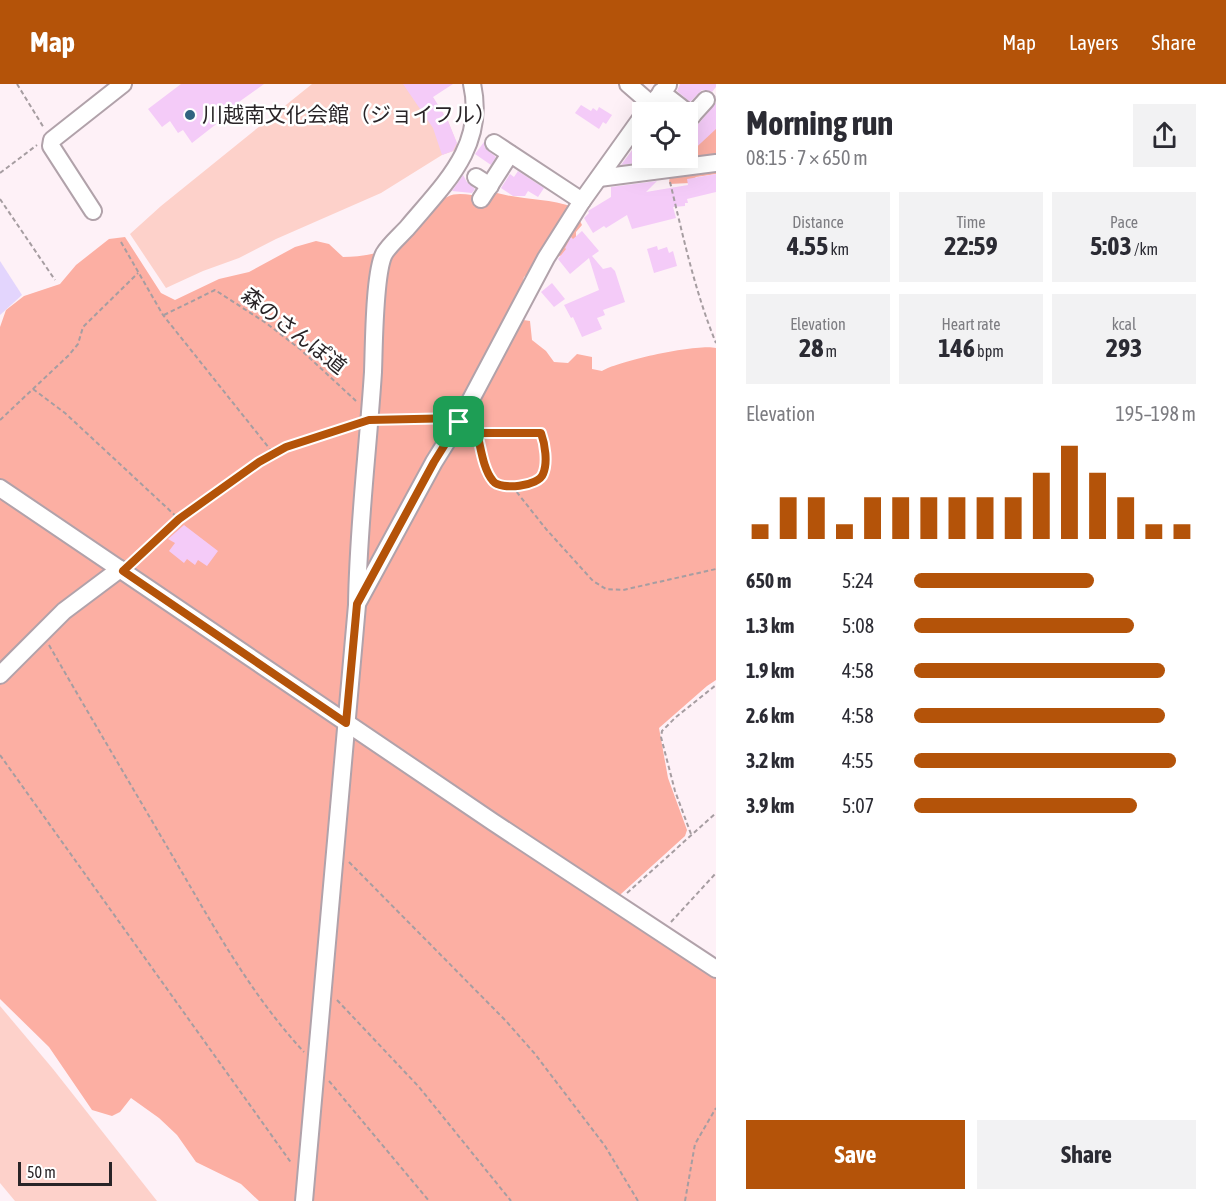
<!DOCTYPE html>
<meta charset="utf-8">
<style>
:root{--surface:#fff;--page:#f2f2f3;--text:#2b2b33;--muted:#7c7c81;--accent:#b45309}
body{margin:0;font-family:"Asap Condensed","Noto Sans JP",sans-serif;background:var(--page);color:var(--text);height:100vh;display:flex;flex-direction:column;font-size:22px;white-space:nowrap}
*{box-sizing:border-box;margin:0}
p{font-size:20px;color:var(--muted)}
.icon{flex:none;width:33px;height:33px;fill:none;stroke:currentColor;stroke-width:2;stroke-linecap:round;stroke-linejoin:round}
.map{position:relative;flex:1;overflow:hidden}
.panel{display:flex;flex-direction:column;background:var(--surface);width:510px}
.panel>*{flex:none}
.controls{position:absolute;left:632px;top:18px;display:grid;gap:12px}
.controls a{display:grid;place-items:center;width:66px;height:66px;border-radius:0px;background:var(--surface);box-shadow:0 6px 24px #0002;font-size:30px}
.scale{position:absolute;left:18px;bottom:15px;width:94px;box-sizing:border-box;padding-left:6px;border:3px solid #292427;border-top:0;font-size:16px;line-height:21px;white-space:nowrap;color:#292427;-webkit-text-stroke:4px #fff;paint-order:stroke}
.pin{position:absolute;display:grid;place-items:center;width:51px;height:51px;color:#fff;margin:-26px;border-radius:12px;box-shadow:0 3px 9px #0006}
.round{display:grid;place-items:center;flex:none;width:63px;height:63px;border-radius:0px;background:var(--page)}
.overview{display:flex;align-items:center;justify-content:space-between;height:102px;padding:0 30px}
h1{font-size:33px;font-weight:700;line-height:45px}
.stats{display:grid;grid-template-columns:repeat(3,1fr);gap:9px;height:102px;padding:6px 30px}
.stats div{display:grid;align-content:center;border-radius:0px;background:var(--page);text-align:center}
.stats b{font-size:26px;font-weight:700}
.stats small{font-size:16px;font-weight:400}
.stats p{font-size:16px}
.chart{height:168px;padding:12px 30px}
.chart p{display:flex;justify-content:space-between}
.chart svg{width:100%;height:108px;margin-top:6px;stroke:var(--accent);stroke-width:6}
.button{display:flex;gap:12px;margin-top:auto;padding:12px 30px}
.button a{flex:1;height:69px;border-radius:0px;background:var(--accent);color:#fff;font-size:24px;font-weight:700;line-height:69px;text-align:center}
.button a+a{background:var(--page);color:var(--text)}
ul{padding:0 30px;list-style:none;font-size:20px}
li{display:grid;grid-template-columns:96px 72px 1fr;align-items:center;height:45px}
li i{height:15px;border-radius:8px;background:var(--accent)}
header{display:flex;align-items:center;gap:36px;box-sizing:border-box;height:84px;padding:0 30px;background:var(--accent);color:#fff}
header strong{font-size:28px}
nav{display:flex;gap:33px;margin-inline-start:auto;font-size:21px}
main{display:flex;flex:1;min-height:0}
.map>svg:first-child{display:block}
.green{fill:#fdd1ca}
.forest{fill:#fcafa3}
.water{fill:#e3d5fd}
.building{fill:#f4cbf8}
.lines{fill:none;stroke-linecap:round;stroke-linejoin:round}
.minor-casing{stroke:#b1a2aa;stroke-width:20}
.path{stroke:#a69da1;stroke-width:2;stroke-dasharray:4.5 3;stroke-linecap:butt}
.minor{stroke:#fff;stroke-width:16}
.route-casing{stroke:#fff;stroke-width:12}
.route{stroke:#b45309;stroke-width:8}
.poi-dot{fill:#316481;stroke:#fff;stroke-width:2}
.labels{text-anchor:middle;stroke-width:5;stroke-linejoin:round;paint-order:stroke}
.poi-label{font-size:21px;fill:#292427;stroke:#fff;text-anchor:start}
.street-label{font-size:21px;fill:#292427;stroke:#fff}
</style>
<header>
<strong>Map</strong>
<nav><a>Map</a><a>Layers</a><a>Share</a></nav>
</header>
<main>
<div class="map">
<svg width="716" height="1117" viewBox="0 0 716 1117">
<rect width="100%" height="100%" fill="#fef1f7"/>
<g class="green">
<path d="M 312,0 L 424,0 L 448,37 L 459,65 L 442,71 L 381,109 L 276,155 L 239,174 L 203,187 L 166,204 L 130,150 L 161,122 Z"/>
<path d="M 0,922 L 53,985 L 157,1117 L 15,1117 L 0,1099 Z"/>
</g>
<g class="forest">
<path d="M 716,40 L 716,90 L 696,93 L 690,99 L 669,100 L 670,88 L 684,74 L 687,74 L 687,69 Z"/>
<path d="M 497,109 C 522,116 548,114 573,123 L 582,141 L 576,148 L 576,155 L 562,171 L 538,182 L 524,193 L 517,221 L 510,234 L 530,237 L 532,256 L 546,267 L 554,278 L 568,279 L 577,270 L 592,273 L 592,285 L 602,287 C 617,277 699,259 716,264 L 716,596 L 707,602 L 659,644 L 668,694 L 687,746 L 685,752 L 611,819 L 716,888 L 716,1117 L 259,1117 L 241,1100 L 196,1078 L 177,1051 L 159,1034 L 131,1014 L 120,1028 L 112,1032 L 92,1026 L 49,963 L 0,915 L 0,243 L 6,226 L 24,212 L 60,200 L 76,181 L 109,155 L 125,153 L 161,209 L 175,216 L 219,195 L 249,188 L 295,163 L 316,157 L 329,160 L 343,173 C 367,173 388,168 408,153 C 423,141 429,122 447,113 C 462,105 481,117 497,109 Z"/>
</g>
<path class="water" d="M 0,177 L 22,211 L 0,231 Z"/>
<g class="building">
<path d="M 181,0 L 264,0 L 236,20 L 238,23 L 192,59 L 183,46 L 178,49 L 170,37 L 162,43 L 148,25 Z"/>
<path d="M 403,0 L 453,0 L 433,13 L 448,37 L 457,59 L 453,67 L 442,71 L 433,44 Z"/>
<path d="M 680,0 L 716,0 L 716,3 L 712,8 L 702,6 L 690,18 L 677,7 Z"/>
<path d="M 716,19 L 716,45 L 687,72 L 687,48 L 695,44 Z"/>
<path d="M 581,21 L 591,27 L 593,24 L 597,27 L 599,23 L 612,31 L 606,40 L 603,38 L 599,45 L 575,29 Z"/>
<path d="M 642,53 L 642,74 L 676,74 L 621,81 Z"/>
<path d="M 484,58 L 485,64 L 496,73 L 491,81 L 475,70 Z"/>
<path d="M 518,87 L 544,104 L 538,113 L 528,107 L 525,112 L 513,112 L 501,104 L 510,90 L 514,93 Z"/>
<path d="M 716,90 L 716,108 L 687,115 L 688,119 L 685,119 L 685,122 L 673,123 L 676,134 L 632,145 L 627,131 L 606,144 L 604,142 L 593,149 L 584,134 L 589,129 L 588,127 L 611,113 L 611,103 L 657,97 L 646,108 L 688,101 L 687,95 Z"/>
<path d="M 463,91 L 467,98 L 475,105 L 472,109 L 452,107 Z"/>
<path d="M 582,147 L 599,167 L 592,172 L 603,185 L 611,183 L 615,187 L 625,218 L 603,226 L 605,231 L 597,234 L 602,245 L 582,253 L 573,233 L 571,234 L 564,221 L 599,206 L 589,174 L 570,190 L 558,175 L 566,165 L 565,164 L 571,153 L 573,155 Z"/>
<path d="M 657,162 L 658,166 L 667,163 L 669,169 L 673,167 L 677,182 L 654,189 L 647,165 Z"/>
<path d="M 552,199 L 565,215 L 554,223 L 541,208 Z"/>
<path d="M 184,441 L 218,467 L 207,482 L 198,476 L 195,481 L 187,475 L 184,479 L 169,467 L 175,459 L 168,455 Z"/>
</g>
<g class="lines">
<g class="minor-casing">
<g id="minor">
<path d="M 628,0 L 651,20"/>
<path d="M 661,8 L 692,32"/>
<path d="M 645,28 L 668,1"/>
<path d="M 687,37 L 706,16"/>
<path d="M 494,59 L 582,117"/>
<path d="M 476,93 L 490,102"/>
<path d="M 599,94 L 716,79"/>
<path d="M 481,115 L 510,70"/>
<path d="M 93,127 L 51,62 L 52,56 L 123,0"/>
<path d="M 0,404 L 493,738 L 716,885"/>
<path d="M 358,518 L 434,378 L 459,338 L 546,174 L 582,117 L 642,33"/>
<path d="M 0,591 L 64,527 L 120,485"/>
<path d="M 304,1117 L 357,521 C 358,443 368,366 373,288 C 374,263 374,190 384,170 C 389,161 401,151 408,143 C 445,99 486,62 472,0"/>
</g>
</g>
<g class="path">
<path d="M 17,0 L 44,44"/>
<path d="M 0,89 L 37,61"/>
<path d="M 670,98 C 683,152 695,208 716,259"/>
<path d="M 0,115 L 55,196"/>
<path d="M 121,158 L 163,231 L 273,369"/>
<path d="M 164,231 L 215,206 L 266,239 L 300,265 L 356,317"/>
<path d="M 33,305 L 65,329 L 179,435"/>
<path d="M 0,336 L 69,271 L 78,260 L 83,243 L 138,189"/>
<path d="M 384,336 L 444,334"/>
<path d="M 471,345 L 477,349 C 481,364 483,385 493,397 C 501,407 539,402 543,390 C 548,379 545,360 541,349 L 477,349"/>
<path d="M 512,402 L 546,445 L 593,497 L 606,505 L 623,506 L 716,485"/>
<path d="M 133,477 L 179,435 L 273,369 L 355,341"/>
<path d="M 49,561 C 91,634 134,706 176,778 C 214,843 252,912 304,968"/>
<path d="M 0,671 L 292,1080"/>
<path d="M 691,750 L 675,707 L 661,653 L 662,647 L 676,633 L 716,601"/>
<path d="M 349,778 L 506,937 L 535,970 L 605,1062 L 638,1117"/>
<path d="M 627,809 L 716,729"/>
<path d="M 671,838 L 716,789"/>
<path d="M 337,916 L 419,1003 L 511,1117"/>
<path d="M 329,997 L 429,1117"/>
<path d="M 685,1117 L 695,1060 L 716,1024"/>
</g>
<use href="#minor" class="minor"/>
</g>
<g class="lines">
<g class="route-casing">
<path id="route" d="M 459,338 L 434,378 L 357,520 L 346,639 L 123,487 L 179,435 L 259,378 L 286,363 L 369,336 L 459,334 L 459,338 L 477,349 C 481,364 483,385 493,397 C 501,407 539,402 543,390 C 548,379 545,360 541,349 L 477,349 L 459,338"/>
</g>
<use href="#route" class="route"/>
</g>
<circle class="poi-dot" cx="190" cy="31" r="6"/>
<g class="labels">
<g class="poi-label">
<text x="202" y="38">川越南文化会館（ジョイフル）</text>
</g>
<g class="street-label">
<text transform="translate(294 247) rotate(38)" y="7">森のさんぽ道</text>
</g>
</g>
</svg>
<div class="controls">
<a><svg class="icon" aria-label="locate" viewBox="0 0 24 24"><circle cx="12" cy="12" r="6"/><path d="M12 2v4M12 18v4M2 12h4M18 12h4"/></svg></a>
</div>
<div class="scale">50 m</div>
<div class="pin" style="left:459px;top:338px;background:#1e9e55"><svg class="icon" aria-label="arrive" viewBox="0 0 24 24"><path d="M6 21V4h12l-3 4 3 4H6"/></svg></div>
</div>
<section class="panel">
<div class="overview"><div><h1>Morning run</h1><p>08:15 · 7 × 650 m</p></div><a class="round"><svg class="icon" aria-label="share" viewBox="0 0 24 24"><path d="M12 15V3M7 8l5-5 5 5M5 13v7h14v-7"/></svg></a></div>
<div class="stats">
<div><p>Distance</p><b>4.55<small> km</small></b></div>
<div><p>Time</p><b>22:59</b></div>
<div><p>Pace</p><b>5:03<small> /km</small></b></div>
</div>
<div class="stats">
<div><p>Elevation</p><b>28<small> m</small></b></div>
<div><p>Heart rate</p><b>146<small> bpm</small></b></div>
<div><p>kcal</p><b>293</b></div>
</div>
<div class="chart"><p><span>Elevation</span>195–198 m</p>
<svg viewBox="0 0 160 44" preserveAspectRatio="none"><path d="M5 44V38M15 44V27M25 44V27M35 44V38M45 44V27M55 44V27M65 44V27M75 44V27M85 44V27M95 44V27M105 44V17M115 44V6M125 44V17M135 44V27M145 44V38M155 44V38"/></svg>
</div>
<ul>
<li><b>650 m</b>5:24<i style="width:64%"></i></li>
<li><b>1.3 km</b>5:08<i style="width:78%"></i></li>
<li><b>1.9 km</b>4:58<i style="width:89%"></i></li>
<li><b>2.6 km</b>4:58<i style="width:89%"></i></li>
<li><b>3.2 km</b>4:55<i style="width:93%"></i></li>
<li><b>3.9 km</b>5:07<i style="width:79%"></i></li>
</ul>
<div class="button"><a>Save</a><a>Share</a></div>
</section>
</main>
